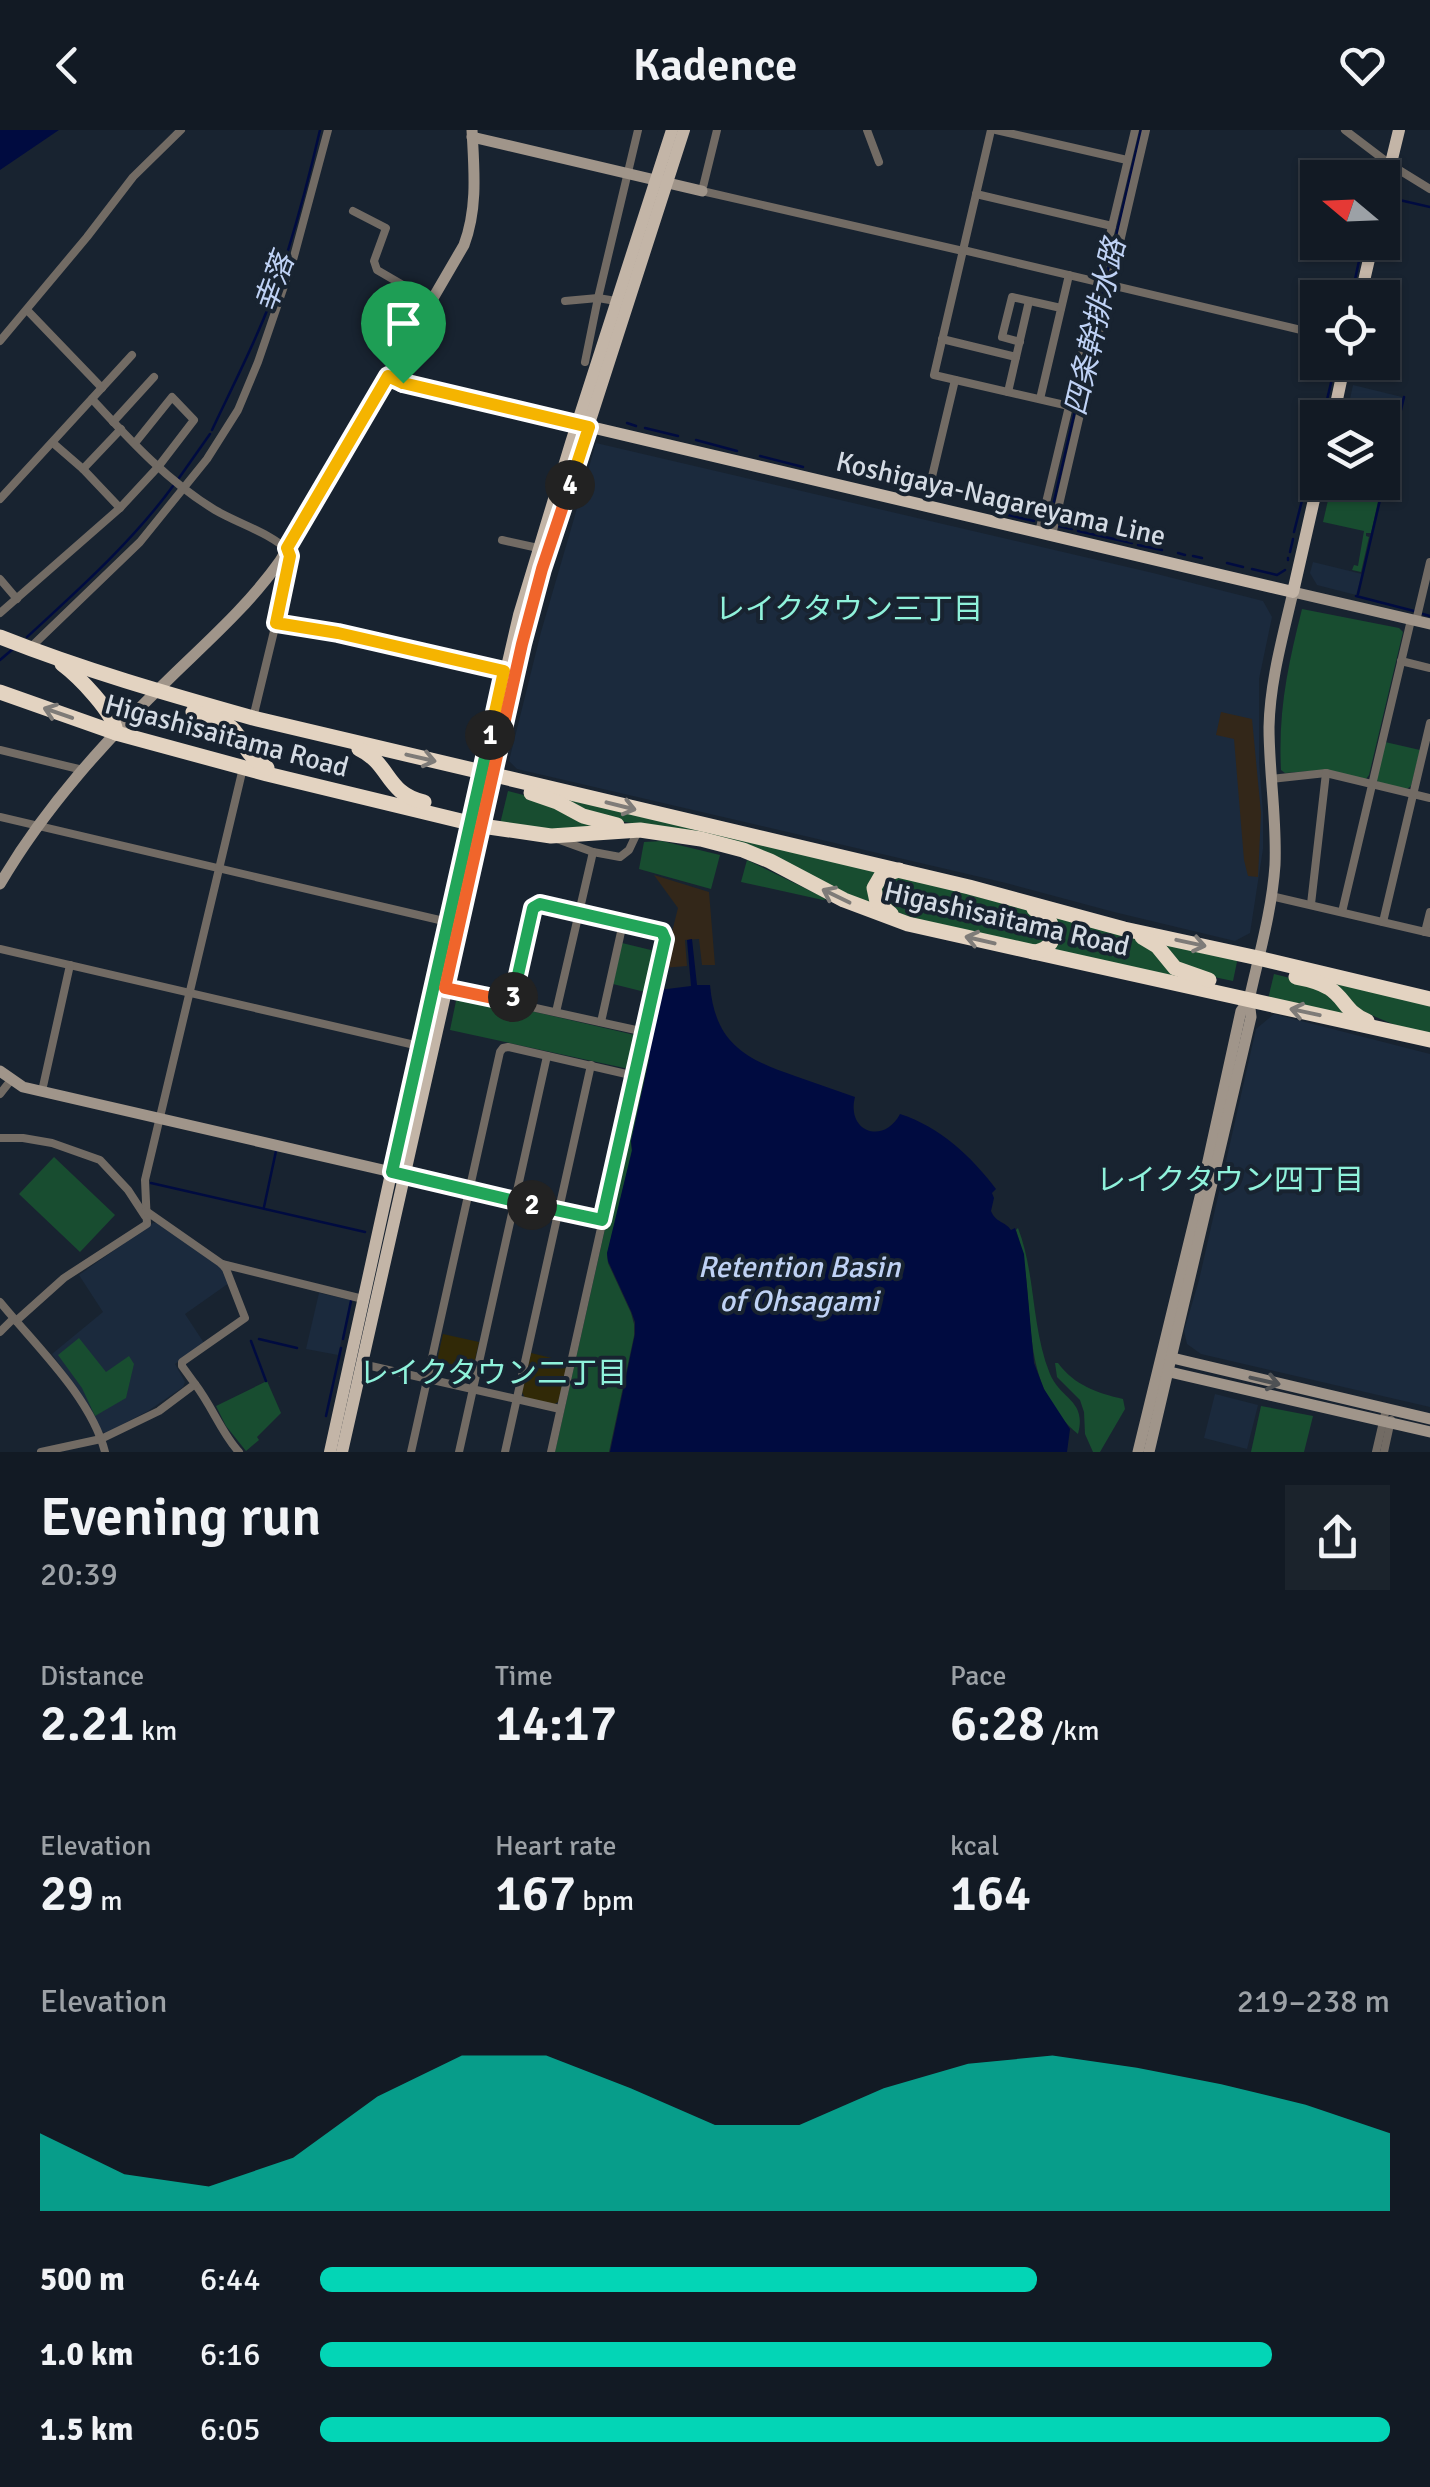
<!DOCTYPE html>
<meta charset="utf-8">
<style>
:root{--surface:#121a24;--page:#1b232c;--text:#f1f3f6;--muted:#9ca1a6;--line:#313841;--accent:#03d5b6}
body{margin:0;font-family:Signika,"Noto Sans JP",sans-serif;background:var(--page);color:var(--text);height:100vh;display:flex;flex-direction:column;font-size:38px;white-space:nowrap}
*{box-sizing:border-box;margin:0}
p{font-size:32px;color:var(--muted)}
.icon{flex:none;width:55px;height:55px;fill:none;stroke:currentColor;stroke-width:2;stroke-linecap:round;stroke-linejoin:round}
.map{position:relative;height:1322px;overflow:hidden}
.side{display:flex;flex-direction:column;background:var(--surface);flex:1}
.side>*{flex:none}
.needle{width:65px;rotate:289deg}
.fabs{position:absolute;left:1300px;top:30px;display:grid;gap:20px}
.fabs a{display:grid;place-items:center;width:100px;height:100px;border-radius:0px;background:var(--surface);box-shadow:0 2px 8px #0004,0 0 0 2px var(--line);font-size:50px}
.pin{position:absolute;display:grid;place-items:center;width:85px;height:85px;color:#fff;margin:-102px -42px;border-radius:50% 50% 50% 0;rotate:-45deg;box-shadow:0 0 10px #0007}
.pin .icon{rotate:45deg}
.km{position:absolute;width:50px;height:50px;margin:-25px;border-radius:50%;background:#222;color:#fff;font-size:28px;line-height:50px;text-align:center}
.round{display:grid;place-items:center;flex:none;width:105px;height:105px;border-radius:0px;background:var(--page)}
.headline{display:flex;align-items:center;justify-content:space-between;height:170px;padding:0 40px}
h1{font-size:55px;font-weight:600;line-height:75px}
.stats{display:grid;grid-template-columns:repeat(3,1fr);gap:15px;height:170px;padding:10px 40px}
.stats div{display:grid;align-content:center}
.stats b{font-size:50px;font-weight:600}
.stats small{font-size:28px;font-weight:400}
.stats p{font-size:28px}
.chart{height:280px;padding:20px 40px}
.chart p{display:flex;justify-content:space-between}
.chart svg{width:100%;height:180px;margin-top:10px;fill:var(--accent);opacity:.7}
ul{padding:0 40px;list-style:none;font-size:32px}
li{display:grid;grid-template-columns:160px 120px 1fr;align-items:center;height:75px}
li i{height:25px;border-radius:12px;background:var(--accent)}
header{display:flex;justify-content:space-between;align-items:center;height:130px;padding:0 40px;background:var(--surface);font-size:45px;font-weight:600}
.map>svg:first-child{display:block}
.built{fill:#1b2a3d}
.industrial{fill:#332719}
.green{fill:#184d30}
.sand{fill:#312907}
.water{fill:#000b40}
.lines{fill:none;stroke-linecap:round;stroke-linejoin:round}
.stream{stroke:#000b40;stroke-width:2.5}
.street{stroke:#726b64;stroke-width:8}
.secondary{stroke:#a0958a;stroke-width:11}
.primary{stroke:#c3b5a7;stroke-width:12}
.highway{stroke:#e3d3c1;stroke-width:15}
.oneway{stroke:#7e7b78}
.oneway2{stroke:#4e5154}
.split-1-casing{stroke:#fff;stroke-width:20}
.split-2-casing{stroke:#fff;stroke-width:20}
.split-3-casing{stroke:#fff;stroke-width:20}
.split-4-casing{stroke:#fff;stroke-width:20}
.split-5-casing{stroke:#fff;stroke-width:20}
.split-1{stroke:#f5b400;stroke-width:12}
.split-2{stroke:#22a559;stroke-width:12}
.split-3{stroke:#22a559;stroke-width:12}
.split-4{stroke:#f0652b;stroke-width:12}
.split-5{stroke:#f5b400;stroke-width:12}
.labels{text-anchor:middle;stroke-width:8;stroke-linejoin:round;paint-order:stroke}
.street-label{font-size:28px;fill:#d4dbe4;stroke:#182330}
.water-label{font-size:30px;font-style:italic;fill:#bfd2f5;stroke:#182330}
.neighbourhood-label{font-size:30px;fill:#8ff2db;stroke:#182330}
</style>
<header><svg class="icon" aria-label="back" viewBox="0 0 24 24"><path d="M15 5l-7 7 7 7"/></svg>Kadence<svg class="icon" aria-label="heart" viewBox="0 0 24 24"><path d="M12 20l-8-8c-3-5 5-10 8-4 3-6 11-1 8 4z"/></svg></header>
<div class="map">
<svg width="1430" height="1322" viewBox="0 0 1430 1322">
<rect width="100%" height="100%" fill="#182330"/>
<g class="built">
<path d="M 1353,255 L 1402,267 L 1392,309 L 1383,307 L 1382,288 L 1346,287 Z"/>
<path d="M 596,313 L 1153,443 L 1263,471 L 1272,487 L 1259,549 L 1259,632 L 1263,682 L 1263,719 L 1250,803 L 1235,811 L 1114,782 L 1006,753 L 517,639 L 509,631 L 541,502 Z"/>
<path d="M 1313,432 L 1362,444 L 1356,465 L 1317,455 L 1310,443 Z"/>
<path d="M 1274,884 L 1430,924 L 1430,1277 L 1201,1224 L 1187,1214 L 1184,1201 L 1199,1150 L 1256,899 Z"/>
<path d="M 153,1093 L 157,1093 L 223,1139 L 229,1153 L 185,1184 L 204,1213 L 175,1234 L 185,1252 L 183,1257 L 148,1281 L 106,1303 L 100,1301 L 80,1263 L 52,1224 L 103,1182 L 79,1145 Z"/>
<path d="M 319,1163 L 351,1170 L 338,1225 L 306,1219 Z"/>
<path d="M 1215,1264 L 1258,1275 L 1247,1319 L 1204,1308 Z"/>
</g>
<g class="industrial">
<path d="M 1221,582 L 1252,589 L 1261,683 L 1258,747 L 1248,746 L 1244,730 L 1234,609 L 1216,605 Z"/>
<path d="M 654,745 L 709,762 L 715,835 L 702,835 L 699,809 L 685,810 L 687,836 L 663,838 L 678,778 Z"/>
</g>
<g class="green">
<path d="M 1332,353 L 1341,353 L 1339,365 L 1352,367 L 1355,359 L 1368,361 L 1369,354 L 1365,353 L 1382,353 L 1371,403 L 1366,403 L 1366,406 L 1369,407 L 1361,442 L 1352,440 L 1354,435 L 1358,436 L 1364,401 L 1323,392 Z"/>
<path d="M 1302,479 L 1399,498 L 1403,502 L 1369,645 L 1366,649 L 1324,640 L 1285,643 L 1281,640 C 1278,581 1288,535 1302,479 Z"/>
<path d="M 1385,612 L 1420,620 L 1411,656 L 1407,659 L 1379,653 L 1376,649 Z"/>
<path d="M 520,655 L 880,740 L 877,780 L 789,736 L 653,697 L 592,686 Z"/>
<path d="M 508,661 L 539,669 L 607,696 L 553,701 L 500,694 Z"/>
<path d="M 662,711 L 720,725 L 711,759 L 639,739 L 644,712 Z"/>
<path d="M 747,730 L 827,769 L 823,770 L 741,752 Z"/>
<path d="M 900,746 L 1037,783 L 1045,789 L 1049,806 L 1035,817 C 1009,811 895,791 883,772 C 880,767 881,761 879,756 L 883,751 Z"/>
<path d="M 1055,785 L 1144,811 L 1193,850 L 1217,856 L 1050,822 L 1060,800 Z"/>
<path d="M 1159,810 L 1238,827 L 1233,851 L 1209,846 L 1182,836 Z"/>
<path d="M 622,813 L 659,822 L 649,863 L 613,854 Z"/>
<path d="M 1288,838 L 1430,869 L 1430,905 C 1373,892 1337,867 1288,838 Z"/>
<path d="M 1274,844 L 1314,854 L 1350,886 L 1268,869 Z"/>
<path d="M 462,865 L 639,906 L 633,938 L 629,939 L 450,900 L 456,871 Z"/>
<path d="M 644,925 L 649,927 L 631,1013 L 632,1022 L 607,1125 L 608,1133 L 631,1183 L 634,1194 L 634,1206 L 609,1322 L 555,1322 Z"/>
<path d="M 54,1027 L 115,1085 L 80,1122 L 19,1064 Z"/>
<path d="M 1018,1098 C 1036,1145 1031,1197 1050,1244 C 1061,1270 1087,1270 1078,1304 C 1013,1250 1040,1170 1016,1100 Z"/>
<path d="M 79,1208 L 106,1242 L 129,1226 L 134,1234 L 126,1268 L 95,1286 L 82,1258 L 58,1225 Z"/>
<path d="M 1055,1233 L 1058,1233 C 1074,1255 1097,1263 1123,1269 L 1125,1279 L 1100,1322 L 1093,1322 L 1085,1304 L 1084,1282 L 1080,1270 L 1057,1247 Z"/>
<path d="M 267,1251 L 281,1283 L 257,1307 L 259,1310 L 246,1321 L 226,1296 L 216,1276 Z"/>
<path d="M 1261,1276 L 1313,1286 L 1304,1322 L 1251,1322 Z"/>
</g>
<g class="sand">
<path d="M 443,1204 L 479,1212 L 473,1239 L 437,1231 Z"/>
<path d="M 531,1223 L 568,1232 L 558,1272 L 553,1275 L 525,1268 L 522,1262 Z"/>
</g>
<g class="water">
<path d="M 0,0 L 59,0 L 0,40 Z"/>
<path d="M 692,809 L 697,855 L 710,855 C 715,913 745,929 795,946 C 815,953 835,960 855,967 C 846,1002 884,1015 900,984 C 940,997 971,1026 996,1059 L 992,1063 L 994,1068 L 991,1081 C 996,1093 1005,1091 1011,1100 L 1015,1098 L 1024,1124 L 1034,1233 L 1044,1259 L 1070,1299 L 1067,1322 L 610,1322 L 635,1204 L 635,1192 L 631,1181 L 608,1131 L 607,1123 L 632,1020 L 631,1011 L 650,926 L 648,918 L 659,860 L 691,856 L 687,810 Z"/>
</g>
<g class="lines">
<g class="stream">
<path d="M 1395,69 L 1430,77"/>
<path d="M 1362,121 L 1363,112"/>
<path d="M 1106,149 L 1141,0"/>
<path d="M 1351,168 L 1359,131"/>
<path d="M 1325,278 L 1336,232"/>
<path d="M 627,293 L 636,296"/>
<path d="M 645,298 L 678,306"/>
<path d="M 212,300 C 236,249 263,197 281,143 C 296,96 309,48 320,0"/>
<path d="M 696,310 L 737,321"/>
<path d="M 760,326 L 803,337"/>
<path d="M 1313,328 L 1318,309"/>
<path d="M 179,348 L 210,304"/>
<path d="M 1008,385 L 1034,391"/>
<path d="M 1049,393 L 1104,156"/>
<path d="M 1058,396 L 1072,399"/>
<path d="M 1078,401 L 1132,413"/>
<path d="M 1294,402 L 1310,339"/>
<path d="M 1138,415 L 1162,420"/>
<path d="M 1290,422 L 1293,409"/>
<path d="M 1178,423 L 1185,425"/>
<path d="M 1193,426 L 1202,428"/>
<path d="M 1288,430 L 1288,428"/>
<path d="M 1227,433 L 1243,437"/>
<path d="M 1252,439 L 1277,445 L 1285,440"/>
<path d="M 1358,464 L 1404,267"/>
<path d="M 1356,466 L 1414,481"/>
<path d="M 1423,484 L 1430,486"/>
<path d="M 27,507 C 78,460 132,412 173,356"/>
<path d="M 0,530 L 14,518"/>
<path d="M 151,1053 L 365,1102"/>
<path d="M 264,1077 L 276,1021"/>
<path d="M 259,1209 L 297,1218"/>
<path d="M 343,1209 L 351,1171"/>
<path d="M 251,1211 L 266,1251"/>
<path d="M 326,1286 L 341,1218"/>
</g>
<g class="street">
<path d="M 717,0 L 702,61 L 963,121"/>
<path d="M 867,0 L 879,32"/>
<path d="M 991,0 L 934,245 L 1069,276"/>
<path d="M 996,0 L 1127,30"/>
<path d="M 1345,0 L 1391,35 L 1430,59"/>
<path d="M 976,64 L 1112,96"/>
<path d="M 353,81 L 386,98 L 374,131 L 377,140 L 432,172"/>
<path d="M 963,120 L 1318,204"/>
<path d="M 565,171 L 598,168 L 616,171"/>
<path d="M 27,180 L 102,258"/>
<path d="M 942,209 L 1016,227"/>
<path d="M 0,211 L 87,107 L 133,47 L 181,0"/>
<path d="M 1020,212 L 1002,207 L 1012,167 L 1061,178"/>
<path d="M 585,232 L 598,168 L 638,0"/>
<path d="M 1008,262 L 1029,171"/>
<path d="M 92,269 C 129,309 167,351 215,380 C 239,394 269,402 290,422 L 276,493 L 253,588"/>
<path d="M 1040,269 L 1069,145"/>
<path d="M 113,292 L 154,247"/>
<path d="M 53,313 L 83,339 L 120,378"/>
<path d="M 83,339 L 121,299"/>
<path d="M 0,369 L 132,225"/>
<path d="M 925,376 L 955,250"/>
<path d="M 1039,402 L 1135,0"/>
<path d="M 1052,405 L 1146,0"/>
<path d="M 502,410 L 538,418"/>
<path d="M 0,449 L 17,469"/>
<path d="M 0,483 L 120,378 L 158,337 L 194,290 L 172,267 L 135,313"/>
<path d="M 1416,491 L 1430,432"/>
<path d="M 276,493 L 337,503 L 505,541"/>
<path d="M 31,517 L 140,412 L 207,329 L 238,280 L 258,232 L 293,130 L 328,0"/>
<path d="M 1401,531 L 1430,538"/>
<path d="M 0,620 L 83,640"/>
<path d="M 1271,649 L 1326,643 L 1430,668"/>
<path d="M 0,687 L 448,792"/>
<path d="M 557,709 L 593,722 L 620,727 L 629,720 L 637,703"/>
<path d="M 1271,766 L 1430,803"/>
<path d="M 1311,774 L 1326,643"/>
<path d="M 1342,782 L 1411,490"/>
<path d="M 1383,792 L 1430,593"/>
<path d="M 1425,802 L 1430,782"/>
<path d="M 0,819 L 419,916"/>
<path d="M 445,858 L 645,902"/>
<path d="M 512,872 L 533,778 L 539,774 L 662,802 L 665,809 L 635,946"/>
<path d="M 556,882 L 593,722"/>
<path d="M 601,892 L 623,793"/>
<path d="M 42,961 L 70,835"/>
<path d="M 0,964 L 11,950"/>
<path d="M 0,1008 L 23,1008 L 52,1013 L 100,1030 L 128,1060 L 145,1086"/>
<path d="M 404,1046 L 602,1089"/>
<path d="M 222,1134 L 363,1169"/>
<path d="M 0,1172 C 35,1215 91,1267 105,1322"/>
<path d="M 16,1191 L 64,1148 L 147,1094 L 145,1050 L 243,638"/>
<path d="M 0,1202 L 13,1189"/>
<path d="M 362,1234 L 560,1279"/>
<path d="M 195,1254 C 212,1276 222,1304 239,1322"/>
<path d="M 41,1322 L 101,1309 L 159,1281 L 195,1254 L 182,1236 L 182,1232 L 245,1188 L 226,1139 L 222,1134 L 146,1081"/>
<path d="M 411,1322 L 500,922 L 503,918 L 508,917 L 635,946 L 551,1322"/>
<path d="M 459,1322 L 547,926"/>
<path d="M 505,1322 L 591,935"/>
<path d="M 1376,1322 L 1386,1279"/>
<path d="M 1384,1322 L 1391,1290"/>
</g>
<g class="secondary">
<path d="M 472,7 L 702,61"/>
<path d="M 389,246 L 413,256 L 577,294"/>
<path d="M 0,754 C 45,677 106,610 170,548 C 209,510 248,476 280,431 L 464,115 C 478,78 474,39 472,0"/>
<path d="M 0,941 L 23,957 L 396,1043"/>
<path d="M 1164,1226 L 1430,1289"/>
<path d="M 1161,1240 L 1430,1302"/>
<path d="M 1138,1322 L 1201,1063 L 1241,881 L 1249,870"/>
<path d="M 1149,1322 L 1251,887 L 1249,870 C 1259,825 1272,780 1275,735 C 1277,688 1269,643 1269,597 C 1270,551 1283,506 1293,462 L 1430,494"/>
</g>
<g class="primary">
<path d="M 1382,70 L 1399,0"/>
<path d="M 1360,168 L 1373,112"/>
<path d="M 1333,288 L 1345,232"/>
<path d="M 582,295 L 1293,462 L 1318,352"/>
<path d="M 330,1322 L 419,916 L 519,485 L 571,313 L 672,0"/>
<path d="M 342,1322 L 474,737 L 490,653 L 522,514 L 542,439 L 684,0"/>
</g>
<g class="highway">
<path d="M 0,507 C 83,540 168,564 253,588 L 969,757 L 1124,799 L 1258,828 L 1430,869"/>
<path d="M 62,534 C 78,546 115,583 116,603"/>
<path d="M 0,562 L 116,603 L 267,644 L 482,696 L 551,706 L 640,700 L 701,709 L 743,720 L 770,731 L 844,770 L 908,794 L 1430,910"/>
<path d="M 193,582 C 204,585 217,587 227,594 C 245,607 242,624 267,638"/>
<path d="M 359,619 C 391,634 385,663 424,672"/>
<path d="M 531,663 L 557,672 L 583,686 L 617,695"/>
<path d="M 891,784 L 877,772 L 874,758 L 881,746 L 899,740"/>
<path d="M 1142,807 L 1157,816 L 1175,838 L 1209,850"/>
<path d="M 1033,822 C 1046,821 1053,814 1054,801 L 1048,788 L 1034,779"/>
<path d="M 1296,847 C 1307,849 1320,852 1329,858 C 1345,868 1346,883 1367,891"/>
</g>
</g>
<defs><path id="oneway-shaft" d="M-6 0H5M1.5-3L5.5 0L1.5 3" fill="none" stroke-width="1.6" stroke-linecap="round" stroke-linejoin="round" transform="scale(2.5)"/></defs>
<g class="oneway">
<use href="#oneway-shaft" transform="translate(58 583) rotate(-161)"/>
<use href="#oneway-shaft" transform="translate(421 628) rotate(13)"/>
<use href="#oneway-shaft" transform="translate(621 676) rotate(14)"/>
<use href="#oneway-shaft" transform="translate(836 766) rotate(-154)"/>
<use href="#oneway-shaft" transform="translate(980 810) rotate(-167)"/>
<use href="#oneway-shaft" transform="translate(1191 813) rotate(12)"/>
<use href="#oneway-shaft" transform="translate(1305 882) rotate(-168)"/>
</g>
<use class="oneway2" href="#oneway-shaft" transform="translate(1265 1251) rotate(13)"/>
<g class="lines">
<g class="split-1-casing">
<path id="split-1" d="M 403,253 L 388,246 L 287,418 L 290,426 L 276,493 L 338,503 L 504,541 L 490,605"/>
</g>
<g class="split-2-casing">
<path id="split-2" d="M 490,605 L 392,1042 L 532,1075"/>
</g>
<g class="split-3-casing">
<path id="split-3" d="M 513,867 L 533,778 L 540,774 L 662,802 L 665,809 L 602,1090 L 532,1075"/>
</g>
<g class="split-4-casing">
<path id="split-4" d="M 513,867 L 512,872 L 445,858 L 522,514 L 542,439 L 570,355"/>
</g>
<g class="split-5-casing">
<path id="split-5" d="M 403,253 L 589,297 L 570,355"/>
</g>
<use href="#split-1" class="split-1"/>
<use href="#split-2" class="split-2"/>
<use href="#split-3" class="split-3"/>
<use href="#split-4" class="split-4"/>
<use href="#split-5" class="split-5"/>
</g>
<g class="labels">
<g class="street-label">
<text transform="translate(1001 368) rotate(13)" y="10">Koshigaya-Nagareyama Line</text>
<text transform="translate(227 605) rotate(15)" y="10">Higashisaitama Road</text>
<text transform="translate(1007 788) rotate(13)" y="10">Higashisaitama Road</text>
</g>
<g class="water-label">
<text transform="translate(274 153) rotate(-70)" y="10">幸落</text>
<text transform="translate(1095 197) rotate(-77)" y="10">四条幹排水路</text>
<text x="799" y="1147">Retention Basin<tspan x="799" dy="34">of Ohsagami</tspan></text>
</g>
<g class="neighbourhood-label">
<text x="849" y="489">レイクタウン三丁目</text>
<text x="1230" y="1060">レイクタウン四丁目</text>
<text x="493" y="1253">レイクタウン二丁目</text>
</g>
</g>
</svg>
<div class="fabs">
<a><svg class="needle" viewBox="-14 -14 28 28"><path d="M0-13l5 13h-10z" fill="#e53935"/><path d="M0 13l5-13h-10z" fill="#9ca1a6"/></svg></a>
<a><svg class="icon" aria-label="locate" viewBox="0 0 24 24"><circle cx="12" cy="12" r="6"/><path d="M12 2v4M12 18v4M2 12h4M18 12h4"/></svg></a>
<a><svg class="icon" aria-label="layers" viewBox="0 0 24 24"><path d="M12 4l9 5-9 5-9-5zM3 14l9 5 9-5"/></svg></a>
</div>
<div class="pin" style="left:403px;top:253px;background:#1e9e55"><svg class="icon" aria-label="arrive" viewBox="0 0 24 24"><path d="M6 21V4h12l-3 4 3 4H6"/></svg></div>
<b class="km" style="left:490px;top:605px">1</b>
<b class="km" style="left:532px;top:1075px">2</b>
<b class="km" style="left:513px;top:867px">3</b>
<b class="km" style="left:570px;top:355px">4</b>
</div>
<section class="side">
<div class="headline"><div><h1>Evening run</h1><p>20:39</p></div><a class="round"><svg class="icon" aria-label="share" viewBox="0 0 24 24"><path d="M12 15V3M7 8l5-5 5 5M5 13v7h14v-7"/></svg></a></div>
<div class="stats">
<div><p>Distance</p><b>2.21<small> km</small></b></div>
<div><p>Time</p><b>14:17</b></div>
<div><p>Pace</p><b>6:28<small> /km</small></b></div>
</div>
<div class="stats">
<div><p>Elevation</p><b>29<small> m</small></b></div>
<div><p>Heart rate</p><b>167<small> bpm</small></b></div>
<div><p>kcal</p><b>164</b></div>
</div>
<div class="chart"><p><span>Elevation</span>219–238 m</p>
<svg viewBox="0 0 160 44" preserveAspectRatio="none"><path d="M0 44V25L10 35L20 38L30 31L40 16L50 6L60 6L70 14L80 23L90 23L100 14L110 8L120 6L130 9L140 13L150 18L160 25V44z"/></svg>
</div>
<ul>
<li><b>500 m</b>6:44<i style="width:67%"></i></li>
<li><b>1.0 km</b>6:16<i style="width:89%"></i></li>
<li><b>1.5 km</b>6:05<i style="width:100%"></i></li>
</ul>
</section>
